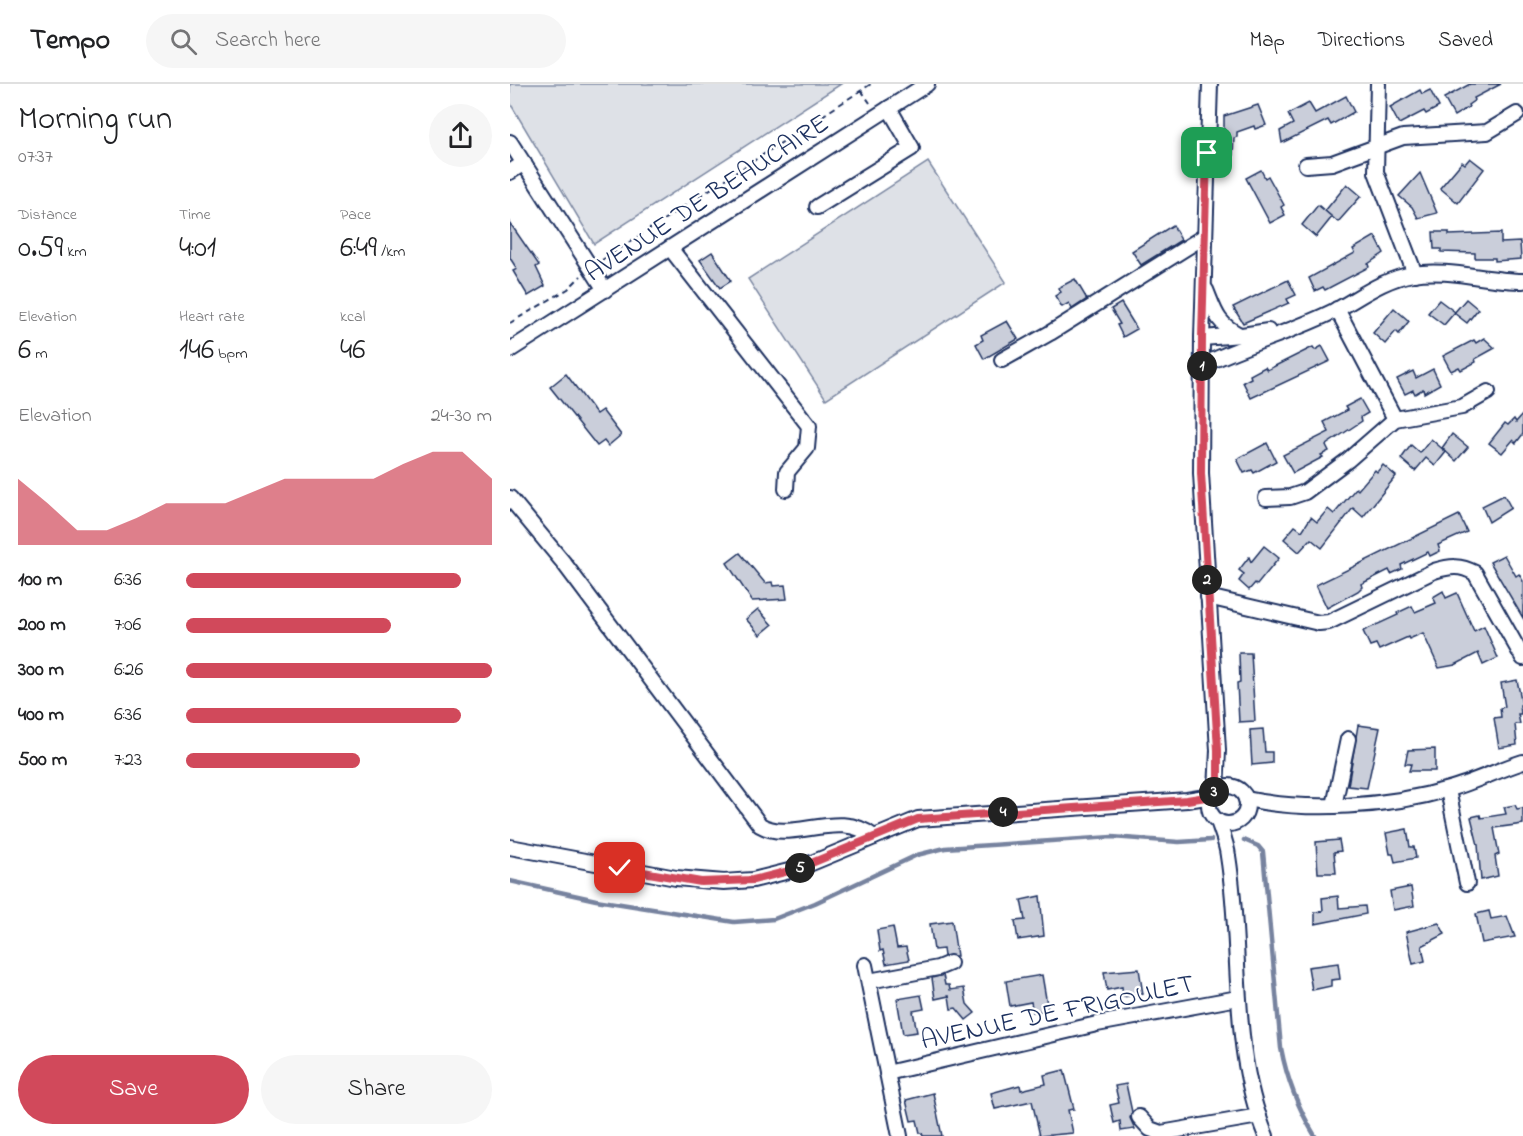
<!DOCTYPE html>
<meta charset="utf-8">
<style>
:root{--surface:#fff;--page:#f6f6f6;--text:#202124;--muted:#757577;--line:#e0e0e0;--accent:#d1495b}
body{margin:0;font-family:"Indie Flower",sans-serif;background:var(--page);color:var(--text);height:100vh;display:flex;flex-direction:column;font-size:22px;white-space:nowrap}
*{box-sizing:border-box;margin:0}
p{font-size:20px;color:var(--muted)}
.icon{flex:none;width:33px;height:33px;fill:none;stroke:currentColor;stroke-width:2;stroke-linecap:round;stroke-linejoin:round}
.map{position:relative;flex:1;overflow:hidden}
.sheet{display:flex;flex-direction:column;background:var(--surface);width:510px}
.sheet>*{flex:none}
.pin{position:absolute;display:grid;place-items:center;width:51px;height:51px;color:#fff;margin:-26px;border-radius:12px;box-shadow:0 3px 9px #0006}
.km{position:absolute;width:30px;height:30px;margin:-15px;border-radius:50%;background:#222;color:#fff;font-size:16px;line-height:30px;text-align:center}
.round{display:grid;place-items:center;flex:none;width:63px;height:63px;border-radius:32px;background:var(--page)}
.headline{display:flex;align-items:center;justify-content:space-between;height:102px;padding:0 18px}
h1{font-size:33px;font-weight:600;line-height:45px}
.stats{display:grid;grid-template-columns:repeat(3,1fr);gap:9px;height:102px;padding:6px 18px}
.stats div{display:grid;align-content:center}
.stats b{font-size:30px;font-weight:600}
.stats small{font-size:16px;font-weight:400}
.stats p{font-size:16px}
.chart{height:168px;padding:12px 18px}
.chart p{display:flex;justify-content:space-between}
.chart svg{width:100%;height:108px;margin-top:6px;fill:var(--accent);opacity:.7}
.action{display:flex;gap:12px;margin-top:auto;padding:12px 18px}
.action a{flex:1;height:69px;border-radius:36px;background:var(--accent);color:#fff;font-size:24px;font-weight:600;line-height:69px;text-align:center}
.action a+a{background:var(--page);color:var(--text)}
ul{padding:0 18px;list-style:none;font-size:20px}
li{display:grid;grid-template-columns:96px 72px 1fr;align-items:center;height:45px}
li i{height:15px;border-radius:8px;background:var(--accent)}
header{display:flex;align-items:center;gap:36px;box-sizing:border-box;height:84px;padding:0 30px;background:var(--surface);border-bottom:2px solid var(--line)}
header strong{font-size:28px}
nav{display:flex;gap:33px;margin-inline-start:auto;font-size:21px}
.search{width:420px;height:54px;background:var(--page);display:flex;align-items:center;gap:15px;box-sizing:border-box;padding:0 21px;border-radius:33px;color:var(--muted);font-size:22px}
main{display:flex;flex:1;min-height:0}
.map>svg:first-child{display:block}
.green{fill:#dee1e7;stroke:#7c88a2;stroke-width:1.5}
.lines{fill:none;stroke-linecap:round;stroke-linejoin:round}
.stream{stroke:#77839f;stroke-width:4.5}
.building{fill:#caceda;stroke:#1b2f5e;stroke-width:1.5}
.minor-casing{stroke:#1b2f5e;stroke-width:18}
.path{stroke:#1b2f5e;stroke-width:2;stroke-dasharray:6 4.5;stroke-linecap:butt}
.minor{stroke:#fff;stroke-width:14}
.route-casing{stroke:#fff;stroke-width:12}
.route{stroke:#d1495b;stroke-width:8}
.labels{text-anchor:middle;stroke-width:4.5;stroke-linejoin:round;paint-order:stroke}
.street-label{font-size:27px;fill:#1b2f5e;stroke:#fff}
</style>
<header>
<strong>Tempo</strong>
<div class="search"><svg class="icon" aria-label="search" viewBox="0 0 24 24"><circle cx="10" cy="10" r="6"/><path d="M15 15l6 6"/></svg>Search here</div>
<nav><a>Map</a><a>Directions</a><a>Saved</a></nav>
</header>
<main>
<section class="sheet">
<div class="headline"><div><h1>Morning run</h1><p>07:37</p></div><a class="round"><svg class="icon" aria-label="share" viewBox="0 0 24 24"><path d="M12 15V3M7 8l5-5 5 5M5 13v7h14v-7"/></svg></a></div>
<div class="stats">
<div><p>Distance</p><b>0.59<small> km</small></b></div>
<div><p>Time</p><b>4:01</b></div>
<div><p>Pace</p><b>6:49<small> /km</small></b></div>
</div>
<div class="stats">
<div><p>Elevation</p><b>6<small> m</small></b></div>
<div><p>Heart rate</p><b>146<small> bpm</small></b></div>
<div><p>kcal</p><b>46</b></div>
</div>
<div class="chart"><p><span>Elevation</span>24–30 m</p>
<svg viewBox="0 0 160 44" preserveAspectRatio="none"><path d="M0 44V17L10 27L20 38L30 38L40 33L50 27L60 27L70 27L80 22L90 17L100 17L110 17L120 17L130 11L140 6L150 6L160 17V44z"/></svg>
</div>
<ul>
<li><b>100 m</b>6:36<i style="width:90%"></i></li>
<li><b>200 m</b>7:06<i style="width:67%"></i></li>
<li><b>300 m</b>6:26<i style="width:100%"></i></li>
<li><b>400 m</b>6:36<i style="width:90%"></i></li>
<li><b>500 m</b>7:23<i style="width:57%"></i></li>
</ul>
<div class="action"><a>Save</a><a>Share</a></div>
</section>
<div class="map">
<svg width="1013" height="1052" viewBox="0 0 1013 1052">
<rect width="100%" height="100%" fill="#fff"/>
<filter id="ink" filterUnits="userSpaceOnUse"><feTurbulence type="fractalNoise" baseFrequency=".0167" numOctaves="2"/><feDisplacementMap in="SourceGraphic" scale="12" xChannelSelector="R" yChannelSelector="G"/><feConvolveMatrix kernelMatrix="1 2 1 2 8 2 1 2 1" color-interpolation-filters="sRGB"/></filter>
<g filter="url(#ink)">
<g class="green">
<path d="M 0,0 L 331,0 L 84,160 L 0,19 Z"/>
<path d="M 418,78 L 496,198 L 316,315 L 238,195 Z"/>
</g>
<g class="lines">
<g class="stream">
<path d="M 734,756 L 748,762 L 753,768 L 771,964 C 777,996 788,1024 805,1052"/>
<path d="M 0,797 L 86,816 L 224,838 L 264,835 L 305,819 L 407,771 L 435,764 L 602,753 L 669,758 L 701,756"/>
</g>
</g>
<g class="building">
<path d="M 960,0 L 991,0 L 964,14 L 965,16 L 958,21 L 959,23 L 944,32 L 934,14 Z"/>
<path d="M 910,6 L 912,10 L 920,6 L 929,23 L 916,30 L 914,27 L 889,40 L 880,23 Z"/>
<path d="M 836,12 L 844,28 L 821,41 L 818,36 L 772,59 L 770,47 L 783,40 L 778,30 L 799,19 L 805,29 Z"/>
<path d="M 748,21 L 756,41 L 745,45 L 744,42 L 727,48 L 727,53 L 724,54 L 723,71 L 709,71 L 709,48 L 714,47 L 714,32 Z"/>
<path d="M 960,74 L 974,85 L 948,119 L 930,104 L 952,78 L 955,80 Z"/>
<path d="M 751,86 L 755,94 L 758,92 L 774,121 L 771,123 L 775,131 L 760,139 L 736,94 Z"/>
<path d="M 910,89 L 927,129 L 908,134 L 902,123 L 889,112 Z"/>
<path d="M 837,100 L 851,112 L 828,138 L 815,127 Z"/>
<path d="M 808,121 L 822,133 L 806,153 L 792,141 Z"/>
<path d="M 0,139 L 29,181 L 26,183 L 35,202 L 18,212 L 3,187 L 7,185 L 0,174 Z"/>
<path d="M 663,141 L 671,156 L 631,181 L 622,167 Z"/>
<path d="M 923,148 L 939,148 L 939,151 L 991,149 L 991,159 L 1010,158 L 1011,175 L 985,177 L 985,174 L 965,174 L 965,169 L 931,168 L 931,165 L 924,165 Z"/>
<path d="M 865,152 L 874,169 L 858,180 L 859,183 L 815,206 L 813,203 L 805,207 L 799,194 L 845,169 L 843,165 Z"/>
<path d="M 202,168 L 221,197 L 210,204 L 190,176 Z"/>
<path d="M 565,195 L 577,215 L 562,225 L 559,219 L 552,223 L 545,212 L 551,208 L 548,204 Z"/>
<path d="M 778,196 L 786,211 L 777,215 L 779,219 L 733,239 L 723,223 Z"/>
<path d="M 956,215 L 968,225 L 957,239 L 944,229 Z"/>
<path d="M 929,216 L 945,228 L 934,241 L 918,229 Z"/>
<path d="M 611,219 L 627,245 L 613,253 L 607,241 L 610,240 L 601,225 Z"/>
<path d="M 884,224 L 899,237 L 889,250 L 886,247 L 875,260 L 863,249 Z"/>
<path d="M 497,237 L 508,255 L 474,275 L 466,260 L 473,256 L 471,251 Z"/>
<path d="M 974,254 L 985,264 L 965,275 L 966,278 L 951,286 L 949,283 L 941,287 L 933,272 L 964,256 L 966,259 Z"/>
<path d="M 812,262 L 820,277 L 741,314 L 733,298 L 741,294 L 740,291 L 755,283 L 757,286 L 803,263 L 805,266 Z"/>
<path d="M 923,285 L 930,300 L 914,309 L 913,305 L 905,310 L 903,306 L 895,310 L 887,295 L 903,287 L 906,294 Z"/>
<path d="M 56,290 L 86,330 L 92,326 L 111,351 L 98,362 L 94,357 L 87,362 L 40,303 Z"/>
<path d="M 850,315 L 858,329 L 851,333 L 852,337 L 816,361 L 819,367 L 811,371 L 813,373 L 783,389 L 773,371 L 819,348 L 814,338 L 837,326 L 835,323 Z"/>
<path d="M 1013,330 L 1013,350 L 1006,359 L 1003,356 L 992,369 L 979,359 L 995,339 L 998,341 L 1004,335 L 1006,338 Z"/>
<path d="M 942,350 L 958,363 L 946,377 L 932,364 Z"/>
<path d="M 921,355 L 936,368 L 925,382 L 916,374 L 905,387 L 891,375 L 901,361 L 910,369 Z"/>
<path d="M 757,359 L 766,377 L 744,389 L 742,386 L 734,389 L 727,375 Z"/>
<path d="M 873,381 L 886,392 L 853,433 L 843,424 L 812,464 L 801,455 L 789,468 L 774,455 L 785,442 L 792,447 L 801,433 L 807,438 L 818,425 L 824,430 L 846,404 L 848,406 L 865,386 L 867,388 Z"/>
<path d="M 994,411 L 1001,424 L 979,438 L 972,422 Z"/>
<path d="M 949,431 L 957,448 L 928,461 L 930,467 L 920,472 L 918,468 L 891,481 L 892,485 L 881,490 L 879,486 L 851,500 L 852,503 L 848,507 L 817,524 L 806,501 Z"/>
<path d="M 754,462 L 769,474 L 747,501 L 745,499 L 739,506 L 729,497 L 734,490 L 729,486 L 739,473 L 741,478 Z"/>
<path d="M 230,469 L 255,499 L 262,498 L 263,502 L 275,501 L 277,515 L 242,517 L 217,479 Z"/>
<path d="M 994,471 L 1006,492 L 1009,490 L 1013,497 L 1013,534 L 980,478 Z"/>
<path d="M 933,507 L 936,514 L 947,509 L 964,547 L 974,542 L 988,574 L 973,581 L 968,569 L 945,581 L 929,584 L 913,549 L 899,555 L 898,553 L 869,566 L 866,560 L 860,562 L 853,547 L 888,531 L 887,529 L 902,522 L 905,528 L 926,519 L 923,513 Z"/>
<path d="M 248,525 L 262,541 L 250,551 L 236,535 Z"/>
<path d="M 729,569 L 741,569 L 745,637 L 729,638 L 727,599 L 730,598 Z"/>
<path d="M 1007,596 L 1012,620 L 1010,621 L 1011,630 L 1008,630 L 1010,640 L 1005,640 L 1007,661 L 989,664 L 984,634 L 991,633 L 990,624 L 995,623 L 991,599 Z"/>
<path d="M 848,641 L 870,644 L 857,704 L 838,702 Z"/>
<path d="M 753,645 L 755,668 L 762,668 L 762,679 L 742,681 L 740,646 Z"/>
<path d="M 925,665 L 925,687 L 899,687 L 901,680 L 895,680 L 898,666 Z"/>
<path d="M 1005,721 L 1007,725 L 1013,724 L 1013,740 L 984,744 L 989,770 L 985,772 L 988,792 L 971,796 L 968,761 L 961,733 L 970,731 L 971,734 L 996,730 L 994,723 Z"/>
<path d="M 897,745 L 900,763 L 904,763 L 906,774 L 885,778 L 883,770 L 880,770 L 876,749 Z"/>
<path d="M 829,756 L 831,767 L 824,768 L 826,789 L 808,789 L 806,758 Z"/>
<path d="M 901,803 L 904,822 L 883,826 L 880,807 Z"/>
<path d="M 530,812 L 534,852 L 508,856 L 505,837 L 515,836 L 511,816 Z"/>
<path d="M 828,812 L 829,824 L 855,822 L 856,830 L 805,840 L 805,828 L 813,827 L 812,814 Z"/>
<path d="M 979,827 L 981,835 L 997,832 L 1005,853 L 972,859 L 966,830 Z"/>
<path d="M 442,837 L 447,872 L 434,872 L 433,865 L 424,866 L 420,840 Z"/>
<path d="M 929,839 L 935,850 L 912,862 L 915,877 L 903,880 L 896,848 Z"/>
<path d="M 383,843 L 387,864 L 396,863 L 399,876 L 376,880 L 373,866 L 370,867 L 367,846 Z"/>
<path d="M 828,879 L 830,895 L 821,896 L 821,902 L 802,906 L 798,883 Z"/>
<path d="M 629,885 L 633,910 L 613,913 L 612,903 L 597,906 L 594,888 Z"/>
<path d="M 433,891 L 435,901 L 439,901 L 440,906 L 454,904 L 457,920 L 465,929 L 456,936 L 446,924 L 441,925 L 439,912 L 425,915 L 422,894 Z"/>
<path d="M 532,891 L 538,926 L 523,928 L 521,918 L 500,922 L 496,897 Z"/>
<path d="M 411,911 L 414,925 L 403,927 L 407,948 L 393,950 L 387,915 Z"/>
<path d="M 554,986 L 564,1025 L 558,1026 L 563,1049 L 530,1052 L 522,1017 L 485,1025 L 481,1009 L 510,1001 L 511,1006 L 536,1000 L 534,991 Z"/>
<path d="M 616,1000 L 622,1028 L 620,1034 L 625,1045 L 611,1047 L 610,1037 L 604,1039 L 600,1021 L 609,1019 L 605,1002 Z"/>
<path d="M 423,1009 L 432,1052 L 413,1052 L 412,1049 L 410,1049 L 407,1036 L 401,1037 L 396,1016 Z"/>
</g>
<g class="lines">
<g class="minor-casing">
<g id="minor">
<path d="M 700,0 L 692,254 L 691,389 L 708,666 L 706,706"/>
<path d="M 868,0 L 866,88 L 905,190"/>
<path d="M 0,58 L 95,206"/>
<path d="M 796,81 L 822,79 L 893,53 L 977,48 L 1007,30"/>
<path d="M 0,88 L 14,79"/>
<path d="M 307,123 L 402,64 L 379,24"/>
<path d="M 160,164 L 299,342 L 297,364 L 277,388 L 276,405"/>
<path d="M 696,206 C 705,228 707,240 730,251"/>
<path d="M 827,225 L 885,335"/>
<path d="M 692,254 L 732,251 L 758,247"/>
<path d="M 0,266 L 417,0"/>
<path d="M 492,276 L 540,249 L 695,152"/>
<path d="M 691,282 C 735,260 784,248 828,225 C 853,211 874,195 903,190 C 938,184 977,197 1013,197"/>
<path d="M 0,414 L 53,478 L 250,741 C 281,760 329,724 364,753"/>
<path d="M 756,414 L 780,413 L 795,408 L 838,376 L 885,335 L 952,323 L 978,308"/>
<path d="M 698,513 L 809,539 L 819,538 L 924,487 C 941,482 950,481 965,489 L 1013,574"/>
<circle cx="718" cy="721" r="19"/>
<path d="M 938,706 L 957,799"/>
<path d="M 736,715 C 798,728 878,723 939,705 C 964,698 988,686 1013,678"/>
<path d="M 824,722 L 838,655"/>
<path d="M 708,737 C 712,749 717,761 718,772 C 733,864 719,964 756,1052"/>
<path d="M 0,763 L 166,794 L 214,798 L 243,796 L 287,785 L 408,735 L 677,716 L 702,712"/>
<path d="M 355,881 L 390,1052"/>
<path d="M 359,897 L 428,884 L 440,879"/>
<path d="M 377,989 L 587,940 L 728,914"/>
<path d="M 629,1033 L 640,1045 L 651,1049 L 749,1032"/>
</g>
</g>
<g class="path">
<path d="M 351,6 L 360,19"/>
<path d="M 92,176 L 361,0"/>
<path d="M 0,239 L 58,205 L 71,192"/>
</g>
<use href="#minor" class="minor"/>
</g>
</g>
<g class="lines" filter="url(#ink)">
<g class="route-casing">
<path id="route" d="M 110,784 L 191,798 L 243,796 L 287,785 L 408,735 L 677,716 L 702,712 L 706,706 L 708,698 L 708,666 L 691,389 L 692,254 L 697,69"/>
</g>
<use href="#route" class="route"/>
</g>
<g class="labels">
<g class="street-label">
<text transform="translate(196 113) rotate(-33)" y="9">AVENUE DE BEAUCAIRE</text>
<text transform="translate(547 927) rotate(-12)" y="9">AVENUE DE FRIGOULET</text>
</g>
</g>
</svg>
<div class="pin" style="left:697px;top:69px;background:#1e9e55"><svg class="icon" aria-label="arrive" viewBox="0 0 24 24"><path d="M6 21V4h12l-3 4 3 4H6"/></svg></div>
<div class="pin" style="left:110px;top:784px;background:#d93025"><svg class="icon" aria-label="check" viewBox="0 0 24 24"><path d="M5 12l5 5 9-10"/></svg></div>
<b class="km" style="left:692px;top:282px">1</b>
<b class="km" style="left:697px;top:496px">2</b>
<b class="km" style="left:704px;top:708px">3</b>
<b class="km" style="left:493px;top:728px">4</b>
<b class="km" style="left:290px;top:784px">5</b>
</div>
</main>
